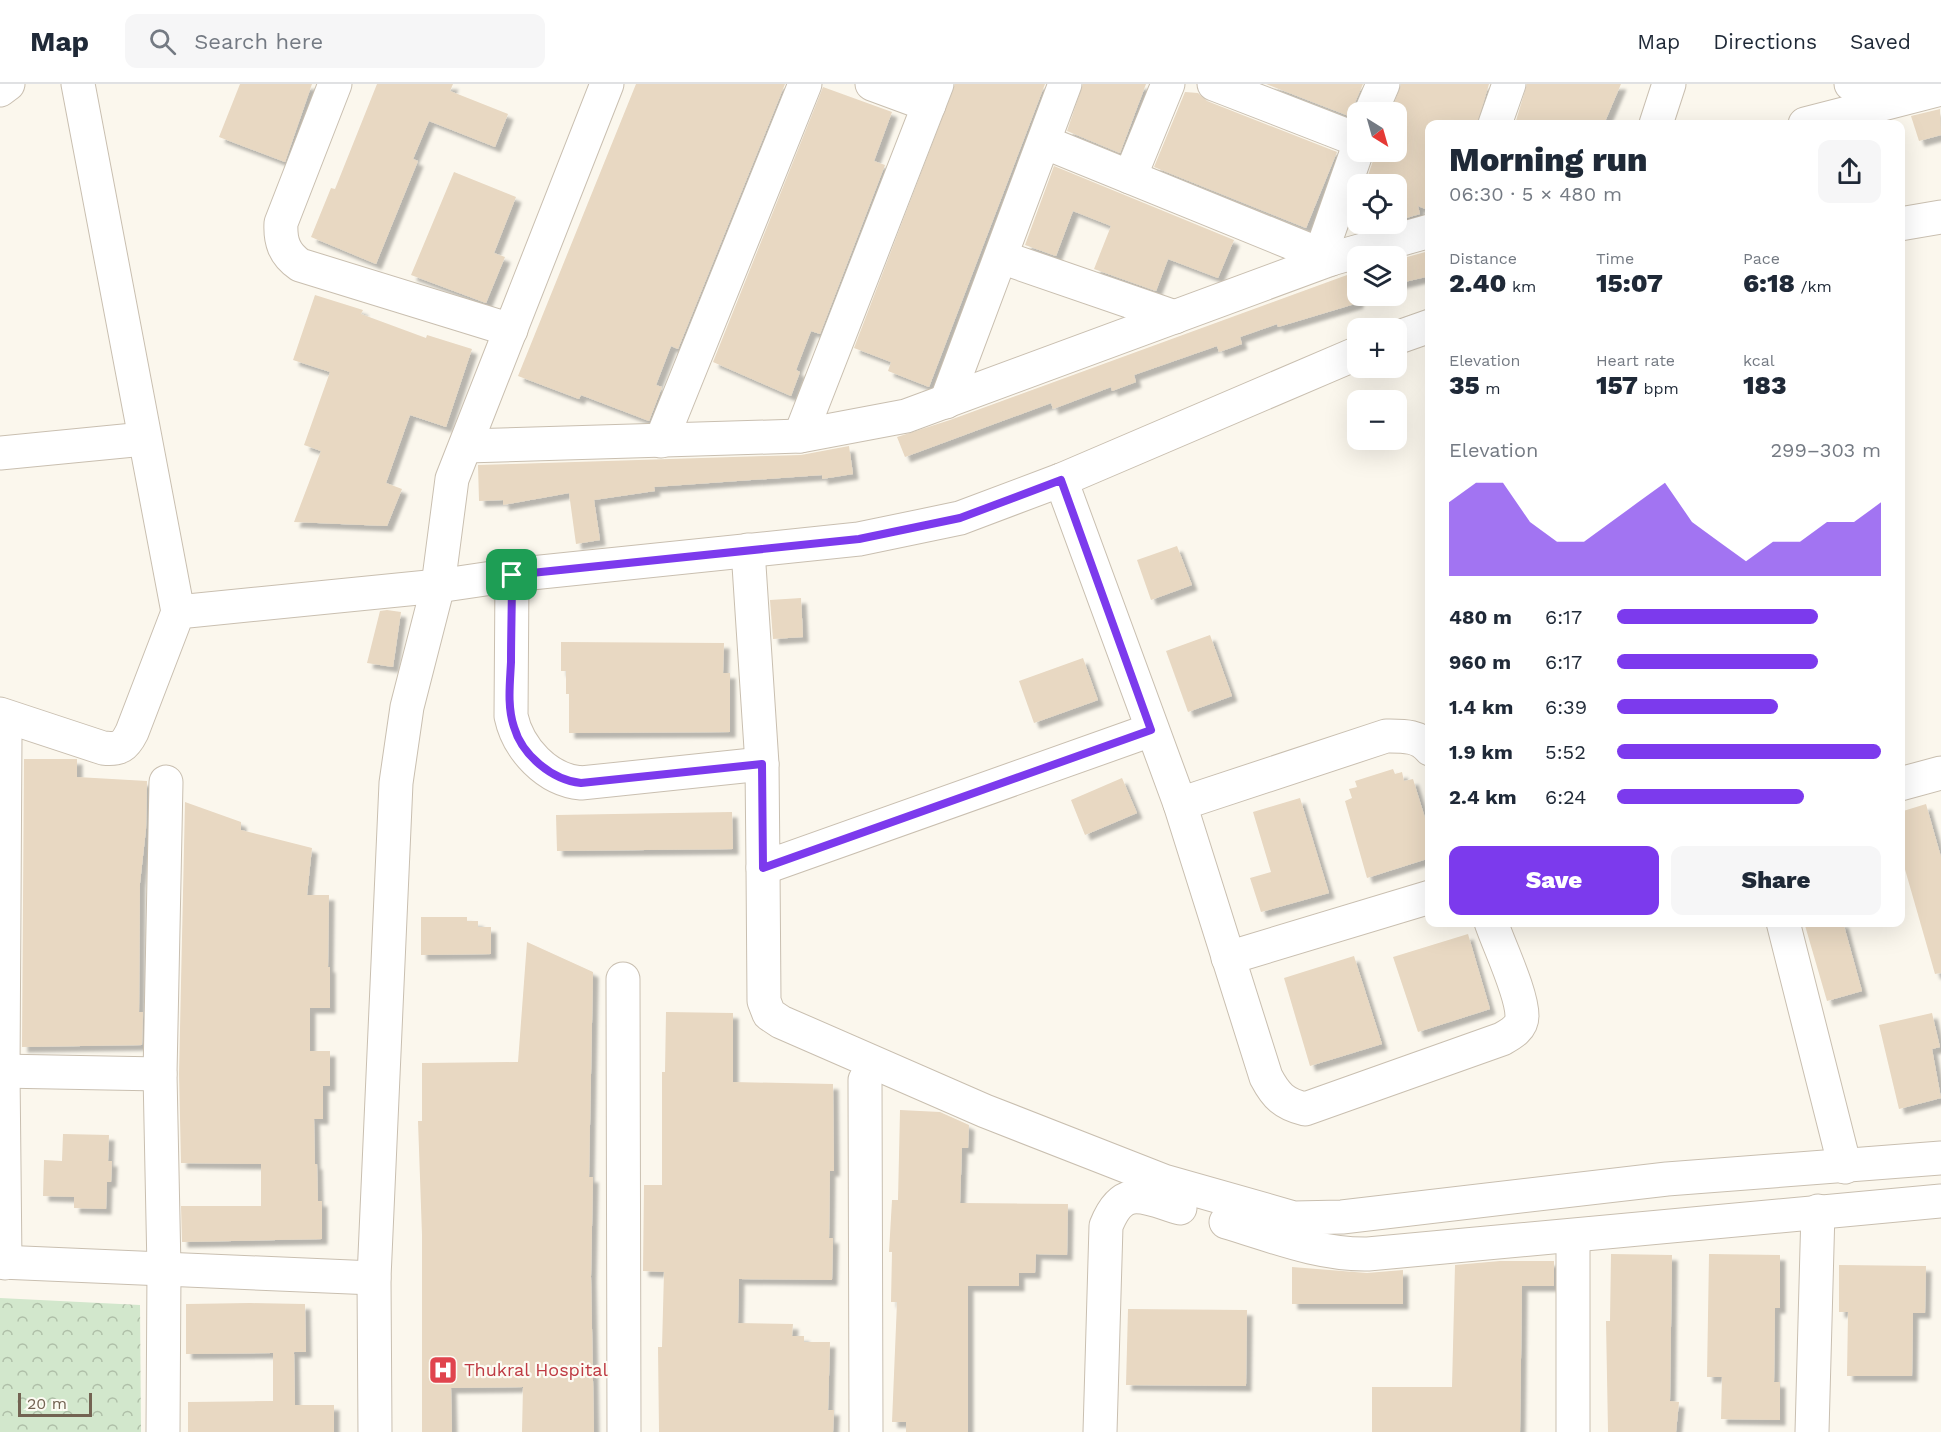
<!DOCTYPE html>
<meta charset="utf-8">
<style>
:root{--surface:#fff;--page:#f6f6f7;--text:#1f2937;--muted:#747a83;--line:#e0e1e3;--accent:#7c3aed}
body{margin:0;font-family:"Work Sans",sans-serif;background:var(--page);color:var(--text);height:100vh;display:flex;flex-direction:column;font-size:22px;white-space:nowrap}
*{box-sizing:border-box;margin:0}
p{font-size:20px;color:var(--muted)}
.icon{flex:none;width:33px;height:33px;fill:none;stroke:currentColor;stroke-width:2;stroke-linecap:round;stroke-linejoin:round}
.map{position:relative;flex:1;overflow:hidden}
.side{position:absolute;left:1425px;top:36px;width:480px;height:807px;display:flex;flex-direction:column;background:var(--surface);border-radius:12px;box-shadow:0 6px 24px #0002}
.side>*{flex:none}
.needle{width:39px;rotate:143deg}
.controls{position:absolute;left:1347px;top:18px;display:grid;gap:12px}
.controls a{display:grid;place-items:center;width:60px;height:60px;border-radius:12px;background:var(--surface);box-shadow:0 6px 24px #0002;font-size:30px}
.scale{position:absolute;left:18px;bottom:15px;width:74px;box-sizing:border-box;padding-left:6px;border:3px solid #736352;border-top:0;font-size:16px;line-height:21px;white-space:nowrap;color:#736352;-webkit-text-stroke:4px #fdfbf3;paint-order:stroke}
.pin{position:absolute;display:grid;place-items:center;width:51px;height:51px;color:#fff;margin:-26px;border-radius:12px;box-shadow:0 3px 9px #0006}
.round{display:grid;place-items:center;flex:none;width:63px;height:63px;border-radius:12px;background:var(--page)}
.head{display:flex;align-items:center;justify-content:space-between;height:102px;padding:0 24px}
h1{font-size:33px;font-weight:800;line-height:45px}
.metrics{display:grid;grid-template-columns:repeat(3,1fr);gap:9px;height:102px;padding:6px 24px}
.metrics div{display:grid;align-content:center}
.metrics b{font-size:26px;font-weight:800}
.metrics small{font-size:16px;font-weight:400}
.metrics p{font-size:16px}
.chart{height:168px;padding:12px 24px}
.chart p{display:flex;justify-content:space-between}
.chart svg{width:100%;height:108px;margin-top:6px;fill:var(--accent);opacity:.7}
.cta{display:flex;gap:12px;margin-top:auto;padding:12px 24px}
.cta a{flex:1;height:69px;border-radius:12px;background:var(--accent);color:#fff;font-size:24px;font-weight:800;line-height:69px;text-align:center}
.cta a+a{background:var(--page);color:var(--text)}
ul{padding:0 24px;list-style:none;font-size:20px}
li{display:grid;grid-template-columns:96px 72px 1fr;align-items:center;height:45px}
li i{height:15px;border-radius:8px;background:var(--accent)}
header{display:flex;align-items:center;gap:36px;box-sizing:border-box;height:84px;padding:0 30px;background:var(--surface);border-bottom:2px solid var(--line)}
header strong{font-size:28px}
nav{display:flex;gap:33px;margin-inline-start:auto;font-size:21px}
.search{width:420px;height:54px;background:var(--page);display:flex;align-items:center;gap:15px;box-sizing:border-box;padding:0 21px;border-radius:12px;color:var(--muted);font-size:22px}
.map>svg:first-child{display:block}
.park{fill:url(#park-crowns)}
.building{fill:#e8d8c2;filter:url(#shadow)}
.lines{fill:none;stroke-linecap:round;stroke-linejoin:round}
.minor-casing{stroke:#c9bfb0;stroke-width:35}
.minor{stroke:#fff;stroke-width:33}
.route-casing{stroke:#fff;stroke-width:12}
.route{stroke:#7c3aed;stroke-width:8}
.labels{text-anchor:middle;stroke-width:4.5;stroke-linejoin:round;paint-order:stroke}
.health-label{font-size:18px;fill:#be3a42;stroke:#fdfbf3;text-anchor:start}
</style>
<header>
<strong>Map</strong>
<div class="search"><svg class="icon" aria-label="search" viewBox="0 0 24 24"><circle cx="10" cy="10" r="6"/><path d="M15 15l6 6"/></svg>Search here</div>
<nav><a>Map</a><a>Directions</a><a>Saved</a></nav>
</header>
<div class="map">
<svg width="1941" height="1348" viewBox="0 0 1941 1348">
<defs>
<pattern id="park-crowns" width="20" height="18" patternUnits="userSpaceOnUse" patternTransform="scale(1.5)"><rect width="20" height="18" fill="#d2e7cc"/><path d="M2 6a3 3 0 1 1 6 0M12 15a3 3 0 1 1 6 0" fill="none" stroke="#afbfa8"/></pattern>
<filter id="shadow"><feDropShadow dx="5.5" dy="5.5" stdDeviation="1.5" flood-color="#0004"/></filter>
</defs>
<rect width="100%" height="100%" fill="#fbf7ed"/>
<path class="park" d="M 0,1214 L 140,1221 L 141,1348 L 0,1348 Z"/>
<g class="building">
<path d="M 240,0 L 312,0 L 285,78 L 219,53 Z"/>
<path d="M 377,0 L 453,0 L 450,7 L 508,30 L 495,63 L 429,37 L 413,75 L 418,77 L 376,180 L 311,153 L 331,104 L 335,105 Z"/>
<path d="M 636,0 L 785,0 L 678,265 L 671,262 L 656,301 L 662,303 L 649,337 L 581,311 L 579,315 L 518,292 Z"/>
<path d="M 955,0 L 1045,0 L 929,303 L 888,287 L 891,278 L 854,264 Z"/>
<path d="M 1083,0 L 1146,0 L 1120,69 L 1067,47 Z"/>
<path d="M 1266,0 L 1363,0 L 1354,21 L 1354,34 Z"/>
<path d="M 1401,0 L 1489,0 L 1477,40 L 1430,40 L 1430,127 L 1418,122 L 1420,130 L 1396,137 L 1396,100 L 1365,100 L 1376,68 L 1396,68 L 1396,28 L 1391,28 Z"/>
<path d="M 1527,0 L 1621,0 L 1604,40 L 1515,40 Z"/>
<path d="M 823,3 L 892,28 L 874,77 L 885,81 L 820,250 L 811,247 L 796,286 L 800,288 L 791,312 L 713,278 Z"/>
<path d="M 1185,8 L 1198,9 L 1207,17 L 1337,68 L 1306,144 L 1154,83 Z"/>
<path d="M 1940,25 L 1941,51 L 1919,57 L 1911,32 Z"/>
<path d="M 1054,82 L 1234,156 L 1218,194 L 1168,175 L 1156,207 L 1094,185 L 1111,142 L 1073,127 L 1056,172 L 1025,161 Z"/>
<path d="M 454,88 L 516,113 L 494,169 L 505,173 L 486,219 L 411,191 Z"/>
<path d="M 1429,167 L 1430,192 L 1396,200 L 1396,176 Z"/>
<path d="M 1358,187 L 1358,219 L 1278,243 L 1277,240 L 1240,253 L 1242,260 L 1219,268 L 1217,262 L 1134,291 L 1136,298 L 1112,307 L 1111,303 L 1053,325 L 1051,319 L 905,373 L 897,353 L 950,336 Z"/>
<path d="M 315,211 L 363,226 L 361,230 L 426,254 L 427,251 L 472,265 L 446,343 L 410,331 L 386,399 L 402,405 L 387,442 L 294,438 L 321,367 L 304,361 L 330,288 L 293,276 Z"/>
<path d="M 849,362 L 853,390 L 822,395 L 822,391 L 654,403 L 655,407 L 594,416 L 600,456 L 576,460 L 569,409 L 503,421 L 503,416 L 479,417 L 478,381 L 801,371 Z"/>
<path d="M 1177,462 L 1192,501 L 1151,516 L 1137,476 Z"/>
<path d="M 801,514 L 803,553 L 773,555 L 770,516 Z"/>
<path d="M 387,526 L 401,528 L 393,583 L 367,579 L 380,527 Z"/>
<path d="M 1210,551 L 1232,612 L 1188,628 L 1166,567 Z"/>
<path d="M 561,558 L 724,559 L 723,589 L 730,589 L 730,648 L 569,649 L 569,610 L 566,610 L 566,587 L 561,587 Z"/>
<path d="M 1083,574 L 1098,616 L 1034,639 L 1019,597 Z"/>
<path d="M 24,675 L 77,675 L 77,693 L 147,697 L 146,745 L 140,799 L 139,928 L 143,928 L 142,961 L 22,963 Z"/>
<path d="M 1393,685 L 1395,690 L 1402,688 L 1404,697 L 1413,695 L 1426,737 L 1430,736 L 1430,774 L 1367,794 L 1345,717 L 1352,714 L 1349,705 L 1357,703 L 1355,697 Z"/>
<path d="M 1122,694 L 1137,729 L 1085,751 L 1071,716 Z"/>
<path d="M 1300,714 L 1329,809 L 1261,828 L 1250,794 L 1271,788 L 1253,728 Z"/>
<path d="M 185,718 L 241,738 L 241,746 L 312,764 L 307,811 L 329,811 L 328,883 L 330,883 L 330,924 L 310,924 L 310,967 L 330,967 L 330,1002 L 323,1002 L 323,1035 L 314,1035 L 315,1080 L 317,1080 L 318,1117 L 322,1117 L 322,1155 L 182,1158 L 181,1122 L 261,1122 L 261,1080 L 181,1079 L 179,990 Z"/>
<path d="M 1926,720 L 1941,773 L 1941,889 L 1935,890 L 1900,768 L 1900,728 Z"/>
<path d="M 732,728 L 733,765 L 557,767 L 556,731 Z"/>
<path d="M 421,833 L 467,833 L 467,837 L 478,837 L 478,843 L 491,843 L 491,870 L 421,871 Z"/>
<path d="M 1804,838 L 1843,838 L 1862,907 L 1827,917 Z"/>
<path d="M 1468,850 L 1490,925 L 1418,948 L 1393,873 Z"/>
<path d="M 527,858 L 593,888 L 589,1093 L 593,1093 L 591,1193 L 594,1348 L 522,1348 L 523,1303 L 451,1304 L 452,1348 L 422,1348 L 422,1151 L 418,1037 L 422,1037 L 422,979 L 518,978 Z"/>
<path d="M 1354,872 L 1382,960 L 1310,982 L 1284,894 Z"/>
<path d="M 666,928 L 733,929 L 733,998 L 833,1000 L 834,1087 L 830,1087 L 829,1154 L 833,1154 L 832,1196 L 739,1195 L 738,1239 L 793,1240 L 792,1252 L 804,1252 L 804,1258 L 830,1258 L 828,1326 L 834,1326 L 833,1348 L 659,1348 L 658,1263 L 662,1263 L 664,1188 L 643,1187 L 644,1101 L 662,1101 L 662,988 L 665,988 Z"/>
<path d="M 1932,929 L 1940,963 L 1932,965 L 1941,1014 L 1899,1025 L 1879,941 Z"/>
<path d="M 900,1026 L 940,1028 L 969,1041 L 968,1064 L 962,1064 L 960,1119 L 1068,1120 L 1067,1171 L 1036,1170 L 1035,1189 L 1019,1189 L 1019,1202 L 968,1202 L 968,1348 L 906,1348 L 906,1338 L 892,1338 L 897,1218 L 891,1218 L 892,1168 L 889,1168 L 892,1116 L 898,1116 Z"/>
<path d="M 63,1050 L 109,1051 L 108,1077 L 112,1077 L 111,1098 L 107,1098 L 106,1125 L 74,1124 L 74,1113 L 43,1112 L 44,1076 L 62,1077 Z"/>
<path d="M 1611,1170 L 1672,1171 L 1670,1317 L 1679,1318 L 1676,1348 L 1608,1348 L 1606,1237 L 1610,1237 Z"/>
<path d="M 1709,1170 L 1780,1171 L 1780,1224 L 1775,1224 L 1774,1298 L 1780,1298 L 1780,1336 L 1721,1335 L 1722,1293 L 1707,1293 Z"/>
<path d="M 1500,1177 L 1554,1177 L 1554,1202 L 1522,1202 L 1520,1348 L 1372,1348 L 1372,1303 L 1452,1303 L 1455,1181 Z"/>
<path d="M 1839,1181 L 1926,1182 L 1925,1229 L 1913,1229 L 1912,1292 L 1847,1292 L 1848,1228 L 1839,1228 Z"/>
<path d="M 1292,1183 L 1367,1189 L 1403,1186 L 1403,1220 L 1292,1220 Z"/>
<path d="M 250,1219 L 305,1220 L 306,1268 L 294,1268 L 295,1321 L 334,1321 L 334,1348 L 188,1348 L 188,1318 L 273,1317 L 273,1269 L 186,1270 L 186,1220 Z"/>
<path d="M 1128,1225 L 1247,1226 L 1246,1302 L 1126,1301 Z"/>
</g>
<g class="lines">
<g class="minor-casing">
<g id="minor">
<path d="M 78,0 L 178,528"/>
<path d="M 335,0 L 281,139 C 280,157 284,170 300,181 L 511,246"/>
<path d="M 872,0 L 929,21"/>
<path d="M 1214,0 L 1358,56"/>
<path d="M 1851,0 L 1893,16"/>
<path d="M 0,6 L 8,0"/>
<path d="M 1371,28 L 1383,0"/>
<path d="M 1495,40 L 1509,0"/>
<path d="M 1656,40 L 1669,0"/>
<path d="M 1805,40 L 1941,5"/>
<path d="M 1044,58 L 1331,175"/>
<path d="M 1130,93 L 1168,0"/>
<path d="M 1900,140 L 1941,133"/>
<path d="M 1320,172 L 1358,64"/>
<path d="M 1001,173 L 1175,233"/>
<path d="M 1396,254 L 1430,242"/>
<path d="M 946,318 L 1065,0"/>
<path d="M 800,352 L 937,0"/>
<path d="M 661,357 L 805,0"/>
<path d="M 466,362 L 800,352 L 906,332 L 1331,175 L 1430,147"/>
<path d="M 0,369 L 144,355"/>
<path d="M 1061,396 L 1180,720 L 1266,993 C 1276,1012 1284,1020 1305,1025 L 1502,955 C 1511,950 1522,944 1522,932 C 1522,909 1499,862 1491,838"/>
<path d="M 748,466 L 762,680 L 763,784 L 1151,646"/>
<path d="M 512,491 L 511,632 C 518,665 547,696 581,699 L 762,680"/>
<path d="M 0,630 L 103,664 C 120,666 125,662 132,648 L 178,528 L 438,502 L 512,491 L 859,455 L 960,434 L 1061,396 L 1358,269"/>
<path d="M 5,651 L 3,987 L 5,1179"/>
<path d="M 1900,700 L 1941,689"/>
<path d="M 1180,720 L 1386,652 C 1402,652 1419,651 1430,665"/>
<path d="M 763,784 L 764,917 L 769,930 L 781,938 L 985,1027 L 1164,1097 L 1294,1134 L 1342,1133 L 1667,1095 L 1941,1074"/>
<path d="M 1783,838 L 1845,1083"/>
<path d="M 1228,874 L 1430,813"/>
<path d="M 623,895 L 624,1348"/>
<path d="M 0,987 L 160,990"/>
<path d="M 865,996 L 866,1348"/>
<path d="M 1226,1138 C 1273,1152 1319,1171 1368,1170 L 1941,1117"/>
<path d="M 1573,1153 L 1573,1348"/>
<path d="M 0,1178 L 374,1194"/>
<path d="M 163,1348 L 164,1185 L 160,990 L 166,698"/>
<path d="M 375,1348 L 374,1194 L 396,699 L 407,623 L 438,502 L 452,395 L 607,0"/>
<path d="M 1100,1348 L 1106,1142 C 1123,1099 1143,1113 1180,1124"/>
<path d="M 1812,1348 L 1818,1127"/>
</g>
</g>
<use href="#minor" class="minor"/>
</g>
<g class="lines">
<g class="route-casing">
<path id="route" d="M 1061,396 L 1151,646 L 763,784 L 762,680 L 581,699 C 552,696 522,671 514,643 C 507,622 510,599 511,578 C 511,549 512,520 512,491 L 859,455 L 960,434 Z"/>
</g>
<use href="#route" class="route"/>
</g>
<defs>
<g id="hospital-square" transform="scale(1.5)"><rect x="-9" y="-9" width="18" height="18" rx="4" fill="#e0444e" stroke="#fdfbf3"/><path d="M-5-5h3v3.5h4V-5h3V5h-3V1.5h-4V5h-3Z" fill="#fff"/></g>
</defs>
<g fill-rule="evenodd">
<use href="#hospital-square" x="443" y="1286"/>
</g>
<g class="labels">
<g class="health-label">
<text x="464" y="1292">Thukral Hospital</text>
</g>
</g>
</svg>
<div class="controls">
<a><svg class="needle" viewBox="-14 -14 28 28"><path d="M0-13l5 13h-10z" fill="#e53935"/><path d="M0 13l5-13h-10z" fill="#747a83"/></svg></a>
<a><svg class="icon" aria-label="locate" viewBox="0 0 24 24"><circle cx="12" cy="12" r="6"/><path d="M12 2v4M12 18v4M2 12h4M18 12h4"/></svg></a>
<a><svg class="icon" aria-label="layers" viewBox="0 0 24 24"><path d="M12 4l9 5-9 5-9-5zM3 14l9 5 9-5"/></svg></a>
<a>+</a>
<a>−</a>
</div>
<div class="scale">20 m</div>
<div class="pin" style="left:512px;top:491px;background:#1e9e55"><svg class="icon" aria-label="arrive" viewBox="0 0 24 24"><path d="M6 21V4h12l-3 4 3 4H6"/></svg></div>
<section class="side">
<div class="head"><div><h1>Morning run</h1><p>06:30 · 5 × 480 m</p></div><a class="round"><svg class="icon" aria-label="share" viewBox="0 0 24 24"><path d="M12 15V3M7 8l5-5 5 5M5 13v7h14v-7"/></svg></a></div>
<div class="metrics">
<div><p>Distance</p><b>2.40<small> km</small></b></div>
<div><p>Time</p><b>15:07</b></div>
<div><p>Pace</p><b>6:18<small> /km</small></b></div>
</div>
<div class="metrics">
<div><p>Elevation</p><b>35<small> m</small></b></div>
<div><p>Heart rate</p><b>157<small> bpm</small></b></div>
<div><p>kcal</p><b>183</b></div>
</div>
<div class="chart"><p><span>Elevation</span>299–303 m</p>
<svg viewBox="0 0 160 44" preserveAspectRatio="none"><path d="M0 44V14L10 6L20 6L30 22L40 30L50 30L60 22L70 14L80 6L90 22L100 30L110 38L120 30L130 30L140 22L150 22L160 14V44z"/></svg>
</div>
<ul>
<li><b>480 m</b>6:17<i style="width:76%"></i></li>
<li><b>960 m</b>6:17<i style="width:76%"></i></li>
<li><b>1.4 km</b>6:39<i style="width:61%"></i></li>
<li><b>1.9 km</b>5:52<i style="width:100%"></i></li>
<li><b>2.4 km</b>6:24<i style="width:71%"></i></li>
</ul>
<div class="cta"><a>Save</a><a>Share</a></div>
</section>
</div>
